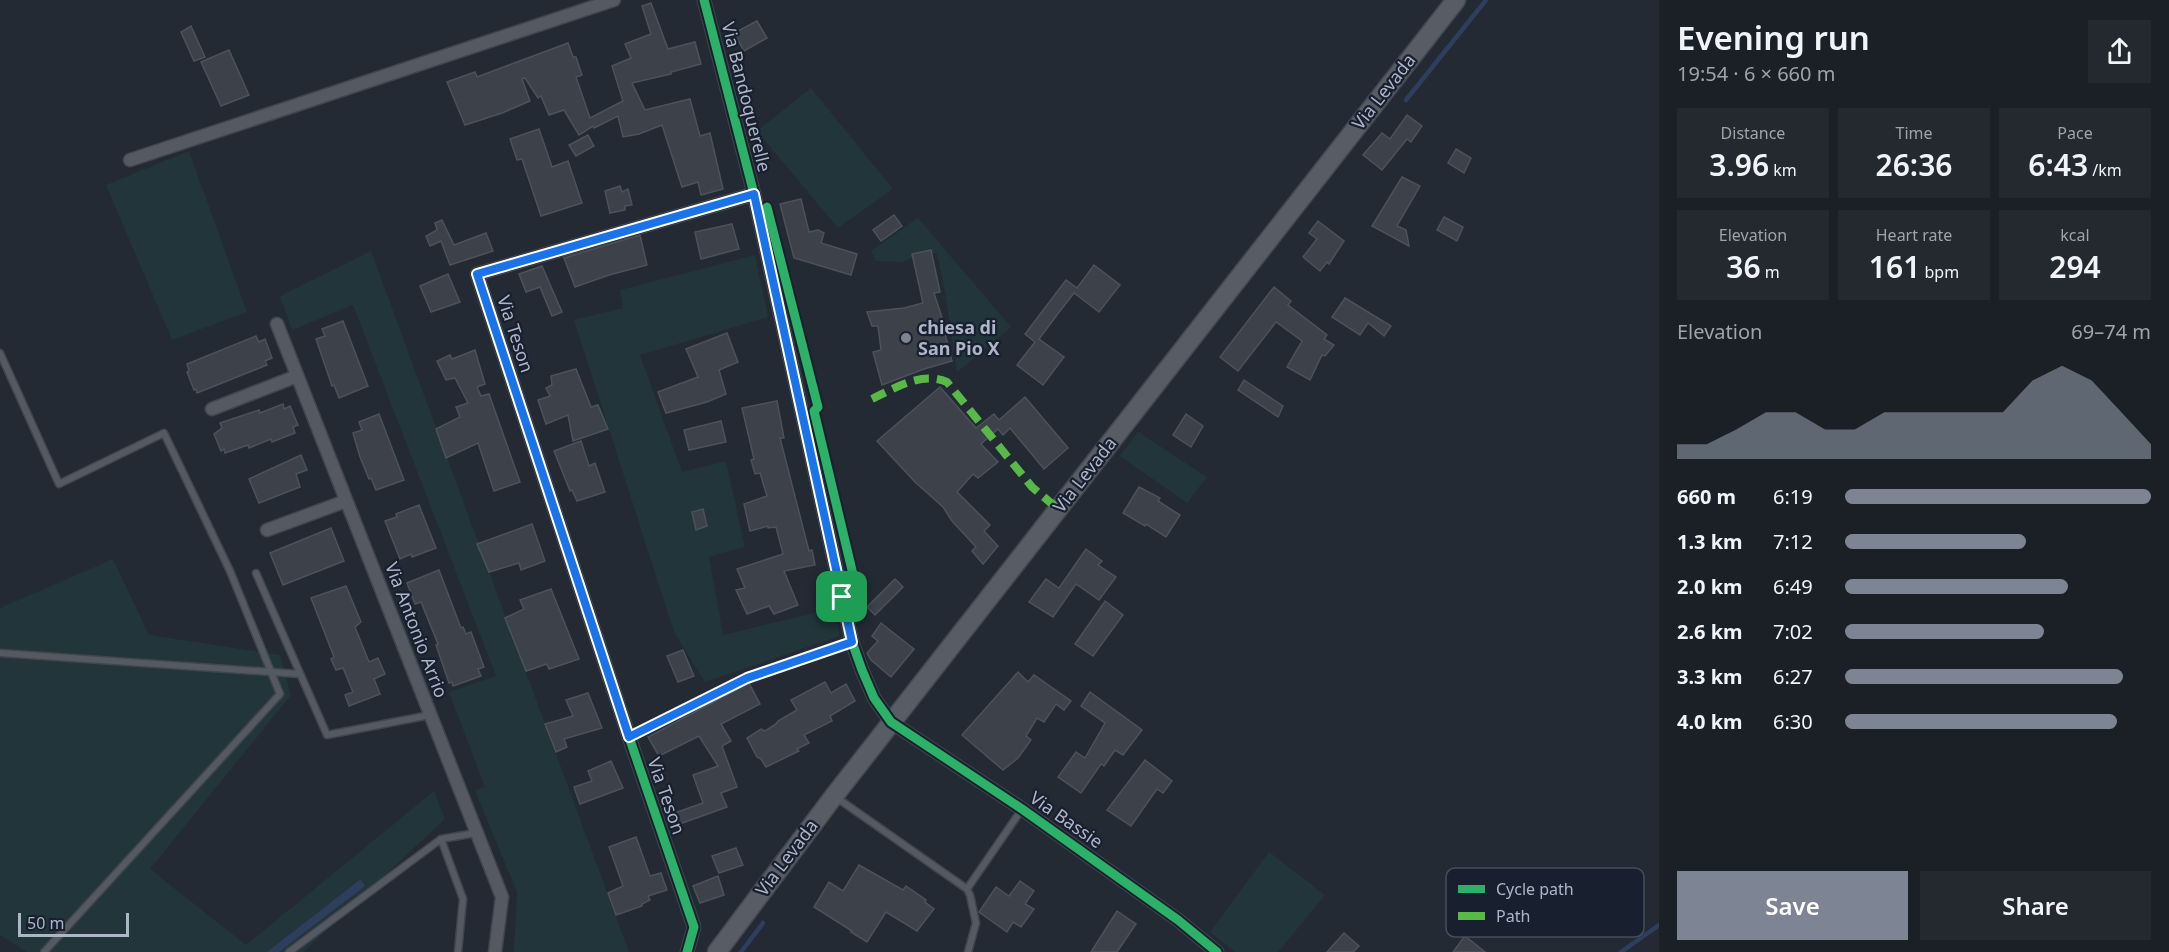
<!DOCTYPE html>
<meta charset="utf-8">
<style>
:root{--surface:#1b2027;--page:#24282f;--text:#f1f3f6;--muted:#a0a3a7;--accent:#7d8594}
body{margin:0;font-family:"Noto Sans",sans-serif;background:var(--page);color:var(--text);height:100vh;display:flex;flex-direction:column;font-size:22px;white-space:nowrap}
*{box-sizing:border-box;margin:0}
p{font-size:20px;color:var(--muted)}
.icon{flex:none;width:33px;height:33px;fill:none;stroke:currentColor;stroke-width:2;stroke-linecap:round;stroke-linejoin:round}
.map{position:relative;flex:1;overflow:hidden}
.sheet{display:flex;flex-direction:column;background:var(--surface);width:510px}
.sheet>*{flex:none}
.scale{position:absolute;left:18px;bottom:15px;width:111px;box-sizing:border-box;padding-left:6px;border:3px solid #adb6c7;border-top:0;font-size:16px;line-height:21px;white-space:nowrap;color:#adb6c7;-webkit-text-stroke:4px #18202f;paint-order:stroke}
.pin{position:absolute;display:grid;place-items:center;width:51px;height:51px;color:#fff;margin:-26px;border-radius:12px;box-shadow:0 3px 9px #0006}
.round{display:grid;place-items:center;flex:none;width:63px;height:63px;border-radius:0px;background:var(--page)}
.head{display:flex;align-items:center;justify-content:space-between;height:102px;padding:0 18px}
h1{font-size:33px;font-weight:600;line-height:45px}
.metrics{display:grid;grid-template-columns:repeat(3,1fr);gap:9px;height:102px;padding:6px 18px}
.metrics div{display:grid;align-content:center;border-radius:0px;background:var(--page);text-align:center}
.metrics b{font-size:30px;font-weight:600}
.metrics small{font-size:16px;font-weight:400}
.metrics p{font-size:16px}
.chart{height:168px;padding:12px 18px}
.chart p{display:flex;justify-content:space-between}
.chart svg{width:100%;height:108px;margin-top:6px;fill:var(--accent);opacity:.7}
.primary-button{display:flex;gap:12px;margin-top:auto;padding:12px 18px}
.primary-button a{flex:1;height:69px;border-radius:0px;background:var(--accent);color:#fff;font-size:24px;font-weight:600;line-height:69px;text-align:center}
.primary-button a+a{background:var(--page);color:var(--text)}
ul{padding:0 18px;list-style:none;font-size:20px}
li{display:grid;grid-template-columns:96px 72px 1fr;align-items:center;height:45px}
li i{height:15px;border-radius:8px;background:var(--accent)}
main{display:flex;flex:1;min-height:0}
.map>svg:first-child{display:block}
.green{fill:#21353a}
.water{fill:#2d3f5d}
.lines{fill:none;stroke-linecap:round;stroke-linejoin:round}
.stream{stroke:#2d3f5d;stroke-width:4.5}
.building{fill:#3c414a;stroke:#4c525c;stroke-width:1.5}
.lane-casing{stroke:#41454d;stroke-width:9}
.street-casing{stroke:#41454d;stroke-width:15}
.primary-casing{stroke:#414751;stroke-width:21}
.lane{stroke:#545962;stroke-width:6}
.street{stroke:#545962;stroke-width:12}
.primary{stroke:#575c65;stroke-width:18}
.quiet{stroke:#58b947;stroke-width:8;stroke-dasharray:15 8;stroke-linecap:butt}
.cycleway-casing{stroke:#18202f;stroke-width:13}
.cycleway{stroke:#2db169;stroke-width:9}
.route-casing{stroke:#fff;stroke-width:12}
.route{stroke:#1a73e8;stroke-width:8}
.poi-dot{fill:#7d8594;stroke:#18202f;stroke-width:2}
.labels{text-anchor:middle;stroke-width:4.5;stroke-linejoin:round;paint-order:stroke}
.street-label{font-size:18px;fill:#adb6c7;stroke:#18202f}
.poi-label{font-size:18px;font-weight:bold;fill:#adb6c7;stroke:#18202f;text-anchor:start}
.key{fill:#18202f;stroke:#454d5d;stroke-width:1.5}
.key-label{font-size:16px;fill:#adb6c7}
</style>
<main>
<div class="map">
<svg width="1659" height="952" viewBox="0 0 1659 952">
<rect width="100%" height="100%" fill="#242a34"/>
<g class="green">
<path d="M 811,88 L 893,189 L 838,228 L 757,131 Z"/>
<path d="M 189,151 L 247,312 L 172,340 L 106,185 Z"/>
<path d="M 918,218 L 1011,327 L 957,372 L 945,292 L 937,253 L 924,253 L 902,262 L 876,261 L 871,251 Z"/>
<path d="M 371,251 L 629,952 L 514,952 L 517,892 L 475,791 L 485,787 L 449,692 L 496,676 L 353,305 L 292,330 L 280,296 Z"/>
<path d="M 755,255 L 768,317 L 640,355 L 682,472 L 726,461 L 745,547 L 709,557 L 723,635 L 834,608 L 840,636 L 705,682 L 674,632 L 574,320 L 623,308 L 620,290 Z"/>
<path d="M 1138,432 L 1207,477 L 1187,503 L 1120,456 Z"/>
<path d="M 113,559 L 149,635 L 280,655 L 291,695 L 150,869 L 246,945 L 434,791 L 445,819 L 303,952 L 27,952 L 0,935 L 0,608 Z"/>
<path d="M 1269,852 L 1325,895 L 1278,952 L 1235,952 L 1210,932 Z"/>
</g>
<path class="water" d="M 361,879 L 365,886 L 279,952 L 267,952 Z"/>
<g class="lines">
<g class="stream">
<path d="M 1406,100 L 1486,0"/>
<path d="M 741,952 L 763,923"/>
<path d="M 1621,952 L 1659,925"/>
</g>
</g>
<g class="building">
<path d="M 651,3 L 668,49 L 695,42 L 701,64 L 671,72 L 671,74 L 632,83 L 645,110 L 690,99 L 700,136 L 710,133 L 723,189 L 701,195 L 698,182 L 682,187 L 662,125 L 639,134 L 623,137 L 618,116 L 594,128 L 593,126 L 579,135 L 564,110 L 549,115 L 541,96 L 538,98 L 525,78 L 522,79 L 530,101 L 502,113 L 465,125 L 447,82 L 475,72 L 477,77 L 568,43 L 573,57 L 576,57 L 582,75 L 576,77 L 590,118 L 623,101 L 612,66 L 631,58 L 625,44 L 651,34 L 642,6 Z"/>
<path d="M 757,21 L 767,38 L 744,51 L 734,33 Z"/>
<path d="M 191,26 L 205,57 L 194,61 L 181,32 Z"/>
<path d="M 229,50 L 249,95 L 221,106 L 201,62 Z"/>
<path d="M 1407,115 L 1422,126 L 1411,142 L 1407,139 L 1382,170 L 1363,155 L 1382,133 L 1390,139 Z"/>
<path d="M 539,129 L 552,167 L 568,161 L 582,203 L 541,216 L 522,159 L 517,160 L 510,139 Z"/>
<path d="M 588,135 L 594,146 L 576,156 L 569,145 Z"/>
<path d="M 1456,149 L 1471,158 L 1464,173 L 1448,163 Z"/>
<path d="M 1402,177 L 1420,186 L 1397,226 L 1406,230 L 1409,246 L 1372,226 Z"/>
<path d="M 620,186 L 622,192 L 628,189 L 632,205 L 625,206 L 625,210 L 610,213 L 605,191 Z"/>
<path d="M 801,199 L 809,232 L 818,230 L 824,233 L 821,243 L 857,254 L 851,275 L 794,258 L 780,204 Z"/>
<path d="M 894,215 L 902,226 L 881,241 L 873,230 Z"/>
<path d="M 1444,217 L 1463,227 L 1457,241 L 1437,230 Z"/>
<path d="M 442,220 L 454,245 L 486,233 L 493,251 L 450,265 L 441,241 L 430,246 L 426,236 L 437,230 L 435,223 Z"/>
<path d="M 1318,221 L 1344,241 L 1329,264 L 1327,262 L 1320,271 L 1303,257 L 1317,239 L 1309,233 Z"/>
<path d="M 732,224 L 739,249 L 701,259 L 695,232 Z"/>
<path d="M 640,235 L 647,265 L 609,275 L 575,287 L 564,258 Z"/>
<path d="M 931,250 L 940,292 L 934,293 L 947,333 L 945,334 L 952,361 L 924,369 L 882,385 L 873,352 L 881,350 L 878,326 L 872,326 L 867,312 L 904,308 L 923,303 L 912,254 Z"/>
<path d="M 1094,265 L 1120,285 L 1099,312 L 1074,293 L 1060,311 L 1039,339 L 1064,357 L 1043,385 L 1017,365 L 1035,342 L 1025,334 L 1066,280 L 1077,288 Z"/>
<path d="M 542,266 L 562,312 L 552,316 L 540,287 L 526,292 L 519,274 Z"/>
<path d="M 448,274 L 460,302 L 431,312 L 420,286 Z"/>
<path d="M 1274,287 L 1291,301 L 1288,305 L 1327,335 L 1324,339 L 1334,345 L 1325,356 L 1322,355 L 1310,380 L 1287,367 L 1302,341 L 1276,322 L 1238,371 L 1220,357 Z"/>
<path d="M 1345,298 L 1391,326 L 1384,336 L 1368,323 L 1360,335 L 1332,317 Z"/>
<path d="M 343,321 L 368,386 L 339,398 L 334,385 L 332,386 L 316,339 L 325,336 L 322,329 Z"/>
<path d="M 727,333 L 738,362 L 719,370 L 726,394 L 707,402 L 666,413 L 658,392 L 698,377 L 686,349 Z"/>
<path d="M 256,336 L 259,342 L 265,339 L 272,358 L 265,361 L 267,365 L 197,393 L 196,389 L 194,390 L 187,372 L 189,371 L 187,364 Z"/>
<path d="M 475,350 L 485,384 L 477,387 L 481,396 L 489,394 L 520,482 L 494,491 L 478,443 L 446,458 L 436,429 L 460,417 L 456,407 L 468,403 L 455,378 L 446,380 L 437,361 L 450,355 L 452,359 Z"/>
<path d="M 576,369 L 591,407 L 598,405 L 608,429 L 573,441 L 568,415 L 546,424 L 538,400 L 550,396 L 546,388 L 552,385 L 551,376 Z"/>
<path d="M 1244,380 L 1283,406 L 1278,417 L 1238,390 Z"/>
<path d="M 940,387 L 976,428 L 994,414 L 999,420 L 1025,397 L 1068,448 L 1044,469 L 1010,428 L 1003,435 L 998,429 L 981,444 L 998,462 L 978,478 L 973,474 L 957,492 L 990,525 L 984,531 L 998,546 L 983,564 L 972,551 L 976,547 L 952,521 L 943,507 L 915,482 L 877,441 Z"/>
<path d="M 777,401 L 784,438 L 780,438 L 809,551 L 812,550 L 815,565 L 784,571 L 798,605 L 774,614 L 769,606 L 747,614 L 736,590 L 745,588 L 737,569 L 783,554 L 776,527 L 768,528 L 768,526 L 750,531 L 744,504 L 767,496 L 760,473 L 755,474 L 751,460 L 754,459 L 742,408 Z"/>
<path d="M 283,404 L 284,409 L 290,406 L 298,425 L 293,427 L 295,433 L 272,442 L 271,439 L 249,448 L 248,445 L 225,453 L 224,449 L 221,451 L 214,434 L 222,428 L 220,423 L 259,410 L 260,413 Z"/>
<path d="M 379,414 L 404,480 L 376,490 L 371,478 L 369,479 L 360,457 L 353,433 L 362,430 L 359,422 Z"/>
<path d="M 1186,414 L 1203,426 L 1191,447 L 1173,435 Z"/>
<path d="M 721,421 L 726,442 L 689,450 L 684,430 Z"/>
<path d="M 581,441 L 589,466 L 595,463 L 605,492 L 577,501 L 572,490 L 570,491 L 554,451 Z"/>
<path d="M 301,455 L 307,470 L 296,474 L 300,487 L 259,503 L 249,479 Z"/>
<path d="M 1139,487 L 1160,498 L 1158,501 L 1180,515 L 1166,537 L 1146,524 L 1145,526 L 1123,513 Z"/>
<path d="M 419,505 L 436,548 L 412,557 L 411,554 L 400,559 L 385,521 L 397,517 L 396,514 Z"/>
<path d="M 703,509 L 707,526 L 696,530 L 692,512 Z"/>
<path d="M 532,524 L 545,561 L 521,570 L 519,563 L 489,572 L 477,544 Z"/>
<path d="M 331,528 L 344,561 L 283,585 L 270,553 Z"/>
<path d="M 1086,549 L 1102,561 L 1098,565 L 1116,577 L 1099,600 L 1076,584 L 1053,617 L 1029,602 L 1046,579 L 1059,588 Z"/>
<path d="M 439,570 L 461,628 L 463,627 L 466,634 L 471,632 L 484,667 L 478,669 L 481,676 L 453,686 L 452,682 L 449,683 L 436,645 L 438,644 L 421,602 L 415,604 L 407,583 Z"/>
<path d="M 895,579 L 903,587 L 875,615 L 867,607 Z"/>
<path d="M 346,586 L 361,622 L 355,627 L 369,662 L 378,658 L 385,674 L 374,679 L 380,694 L 349,706 L 345,695 L 353,692 L 343,668 L 336,670 L 331,659 L 334,657 L 311,598 Z"/>
<path d="M 551,589 L 579,659 L 549,669 L 547,664 L 526,671 L 505,618 L 524,609 L 520,600 Z"/>
<path d="M 1105,601 L 1123,615 L 1093,656 L 1075,644 Z"/>
<path d="M 881,623 L 914,649 L 891,677 L 871,660 L 867,653 L 878,641 L 872,636 Z"/>
<path d="M 683,650 L 694,676 L 678,682 L 667,656 Z"/>
<path d="M 1018,672 L 1028,682 L 1034,675 L 1071,701 L 1064,710 L 1056,704 L 1044,722 L 1037,718 L 1026,736 L 1031,740 L 1018,758 L 1003,770 L 962,735 Z"/>
<path d="M 825,682 L 831,693 L 846,684 L 855,701 L 830,716 L 832,721 L 804,735 L 809,743 L 797,749 L 799,751 L 766,767 L 761,759 L 757,757 L 747,738 L 761,729 L 765,731 L 776,724 L 778,721 L 797,710 L 791,700 Z"/>
<path d="M 749,683 L 760,704 L 721,724 L 731,741 L 722,746 L 737,787 L 721,793 L 727,807 L 674,826 L 669,815 L 703,803 L 693,775 L 718,766 L 699,736 L 659,756 L 648,737 Z"/>
<path d="M 1090,692 L 1142,730 L 1123,755 L 1115,750 L 1104,766 L 1101,764 L 1081,793 L 1058,777 L 1076,752 L 1085,758 L 1105,723 L 1081,706 Z"/>
<path d="M 588,693 L 602,728 L 564,739 L 567,747 L 556,752 L 545,724 L 573,716 L 566,700 Z"/>
<path d="M 1145,760 L 1172,781 L 1163,793 L 1157,789 L 1131,826 L 1107,810 Z"/>
<path d="M 611,761 L 623,788 L 580,804 L 574,787 L 592,781 L 588,771 Z"/>
<path d="M 636,837 L 650,876 L 661,873 L 667,890 L 648,896 L 650,900 L 642,904 L 642,906 L 616,915 L 608,893 L 623,886 L 609,847 Z"/>
<path d="M 736,848 L 743,865 L 719,873 L 712,856 Z"/>
<path d="M 859,865 L 903,890 L 906,886 L 926,900 L 925,902 L 934,909 L 917,931 L 886,912 L 867,942 L 851,932 L 852,931 L 814,907 L 829,882 L 843,891 Z"/>
<path d="M 718,876 L 724,895 L 700,903 L 693,886 Z"/>
<path d="M 1020,881 L 1034,891 L 1025,904 L 1034,909 L 1021,927 L 1013,922 L 1007,932 L 979,912 L 996,887 L 1009,896 Z"/>
<path d="M 1117,911 L 1136,924 L 1117,952 L 1091,952 Z"/>
<path d="M 1344,933 L 1359,946 L 1353,952 L 1327,952 Z"/>
<path d="M 1465,936 L 1485,952 L 1453,952 Z"/>
</g>
<g class="lines">
<g class="lane-casing">
<g id="lane">
<path d="M 0,353 L 59,484 L 164,433 L 230,571 L 280,694 L 44,952"/>
<path d="M 256,573 L 327,735 L 430,715"/>
<path d="M 0,653 L 299,674"/>
<path d="M 629,737 L 747,678 L 852,642"/>
<path d="M 837,798 L 967,889 L 970,895 L 976,923 L 968,952"/>
<path d="M 441,839 L 463,899 L 458,952"/>
<path d="M 967,889 L 1022,809"/>
<path d="M 289,952 L 441,839 L 476,833"/>
</g>
</g>
<g class="street-casing">
<g id="street">
<path d="M 704,0 L 754,194 L 852,642 L 862,670 L 874,698 L 891,722 L 1022,809 L 1178,920 L 1217,952"/>
<path d="M 130,160 L 614,0"/>
<path d="M 277,324 L 502,897 L 495,952"/>
<path d="M 212,409 L 297,376"/>
<path d="M 267,530 L 346,501"/>
<path d="M 687,952 L 694,927 L 629,737 L 477,274 L 754,194"/>
</g>
</g>
<g class="primary-casing">
<path id="primary" d="M 717,952 L 834,796 L 1456,0"/>
</g>
<use href="#lane" class="lane"/>
<use href="#street" class="street"/>
<use href="#primary" class="primary"/>
<path class="quiet" d="M 872,399 C 895,388 921,371 947,382 L 1032,487 L 1058,509"/>
<g class="cycleway-casing">
<g id="cycleway">
<path d="M 704,0 L 754,194 L 852,642 L 862,670 L 874,698 L 891,722 L 1022,809 L 1178,920 L 1217,952"/>
<path d="M 767,207 L 818,407 L 814,411 L 856,587 L 853,592 L 842,597"/>
<path d="M 687,952 L 694,927 L 629,737 L 477,274 L 754,194"/>
</g>
</g>
<use href="#cycleway" class="cycleway"/>
</g>
<g class="lines">
<g class="route-casing">
<path id="route" d="M 754,194 L 852,642 L 747,678 L 629,737 L 477,274 Z"/>
</g>
<use href="#route" class="route"/>
</g>
<circle class="poi-dot" cx="906" cy="338" r="6"/>
<g class="labels">
<g class="street-label">
<text transform="translate(1384 92) rotate(-52)" y="6">Via Levada</text>
<text transform="translate(746 97) rotate(76)" y="6">Via Bandoquerelle</text>
<text transform="translate(515 334) rotate(72)" y="6">Via Teson</text>
<text transform="translate(1085 475) rotate(-52)" y="6">Via Levada</text>
<text transform="translate(416 630) rotate(69)" y="6">Via Antonio Arrio</text>
<text transform="translate(666 796) rotate(71)" y="6">Via Teson</text>
<text transform="translate(1066 820) rotate(35)" y="6">Via Bassie</text>
<text transform="translate(787 858) rotate(-53)" y="6">Via Levada</text>
</g>
<g class="poi-label">
<text x="918" y="334">chiesa di<tspan x="918" dy="21">San Pio X</tspan></text>
</g>
</g>
<rect x="1446" y="868" width="198" height="69" rx="9" class="key"/>
<rect x="1458" y="885" width="27" height="8" fill="#2db169"/>
<rect x="1458" y="912" width="27" height="8" fill="#58b947"/>
<g class="key-label">
<text x="1496" y="895">Cycle path</text>
<text x="1496" y="922">Path</text>
</g>
</svg>
<div class="scale">50 m</div>
<div class="pin" style="left:842px;top:597px;background:#1e9e55"><svg class="icon" aria-label="arrive" viewBox="0 0 24 24"><path d="M6 21V4h12l-3 4 3 4H6"/></svg></div>
</div>
<section class="sheet">
<div class="head"><div><h1>Evening run</h1><p>19:54 · 6 × 660 m</p></div><a class="round"><svg class="icon" aria-label="share" viewBox="0 0 24 24"><path d="M12 15V3M7 8l5-5 5 5M5 13v7h14v-7"/></svg></a></div>
<div class="metrics">
<div><p>Distance</p><b>3.96<small> km</small></b></div>
<div><p>Time</p><b>26:36</b></div>
<div><p>Pace</p><b>6:43<small> /km</small></b></div>
</div>
<div class="metrics">
<div><p>Elevation</p><b>36<small> m</small></b></div>
<div><p>Heart rate</p><b>161<small> bpm</small></b></div>
<div><p>kcal</p><b>294</b></div>
</div>
<div class="chart"><p><span>Elevation</span>69–74 m</p>
<svg viewBox="0 0 160 44" preserveAspectRatio="none"><path d="M0 44V38L10 38L20 32L30 25L40 25L50 32L60 32L70 25L80 25L90 25L100 25L110 25L120 12L130 6L140 12L150 25L160 38V44z"/></svg>
</div>
<ul>
<li><b>660 m</b>6:19<i style="width:100%"></i></li>
<li><b>1.3 km</b>7:12<i style="width:59%"></i></li>
<li><b>2.0 km</b>6:49<i style="width:73%"></i></li>
<li><b>2.6 km</b>7:02<i style="width:65%"></i></li>
<li><b>3.3 km</b>6:27<i style="width:91%"></i></li>
<li><b>4.0 km</b>6:30<i style="width:89%"></i></li>
</ul>
<div class="primary-button"><a>Save</a><a>Share</a></div>
</section>
</main>
